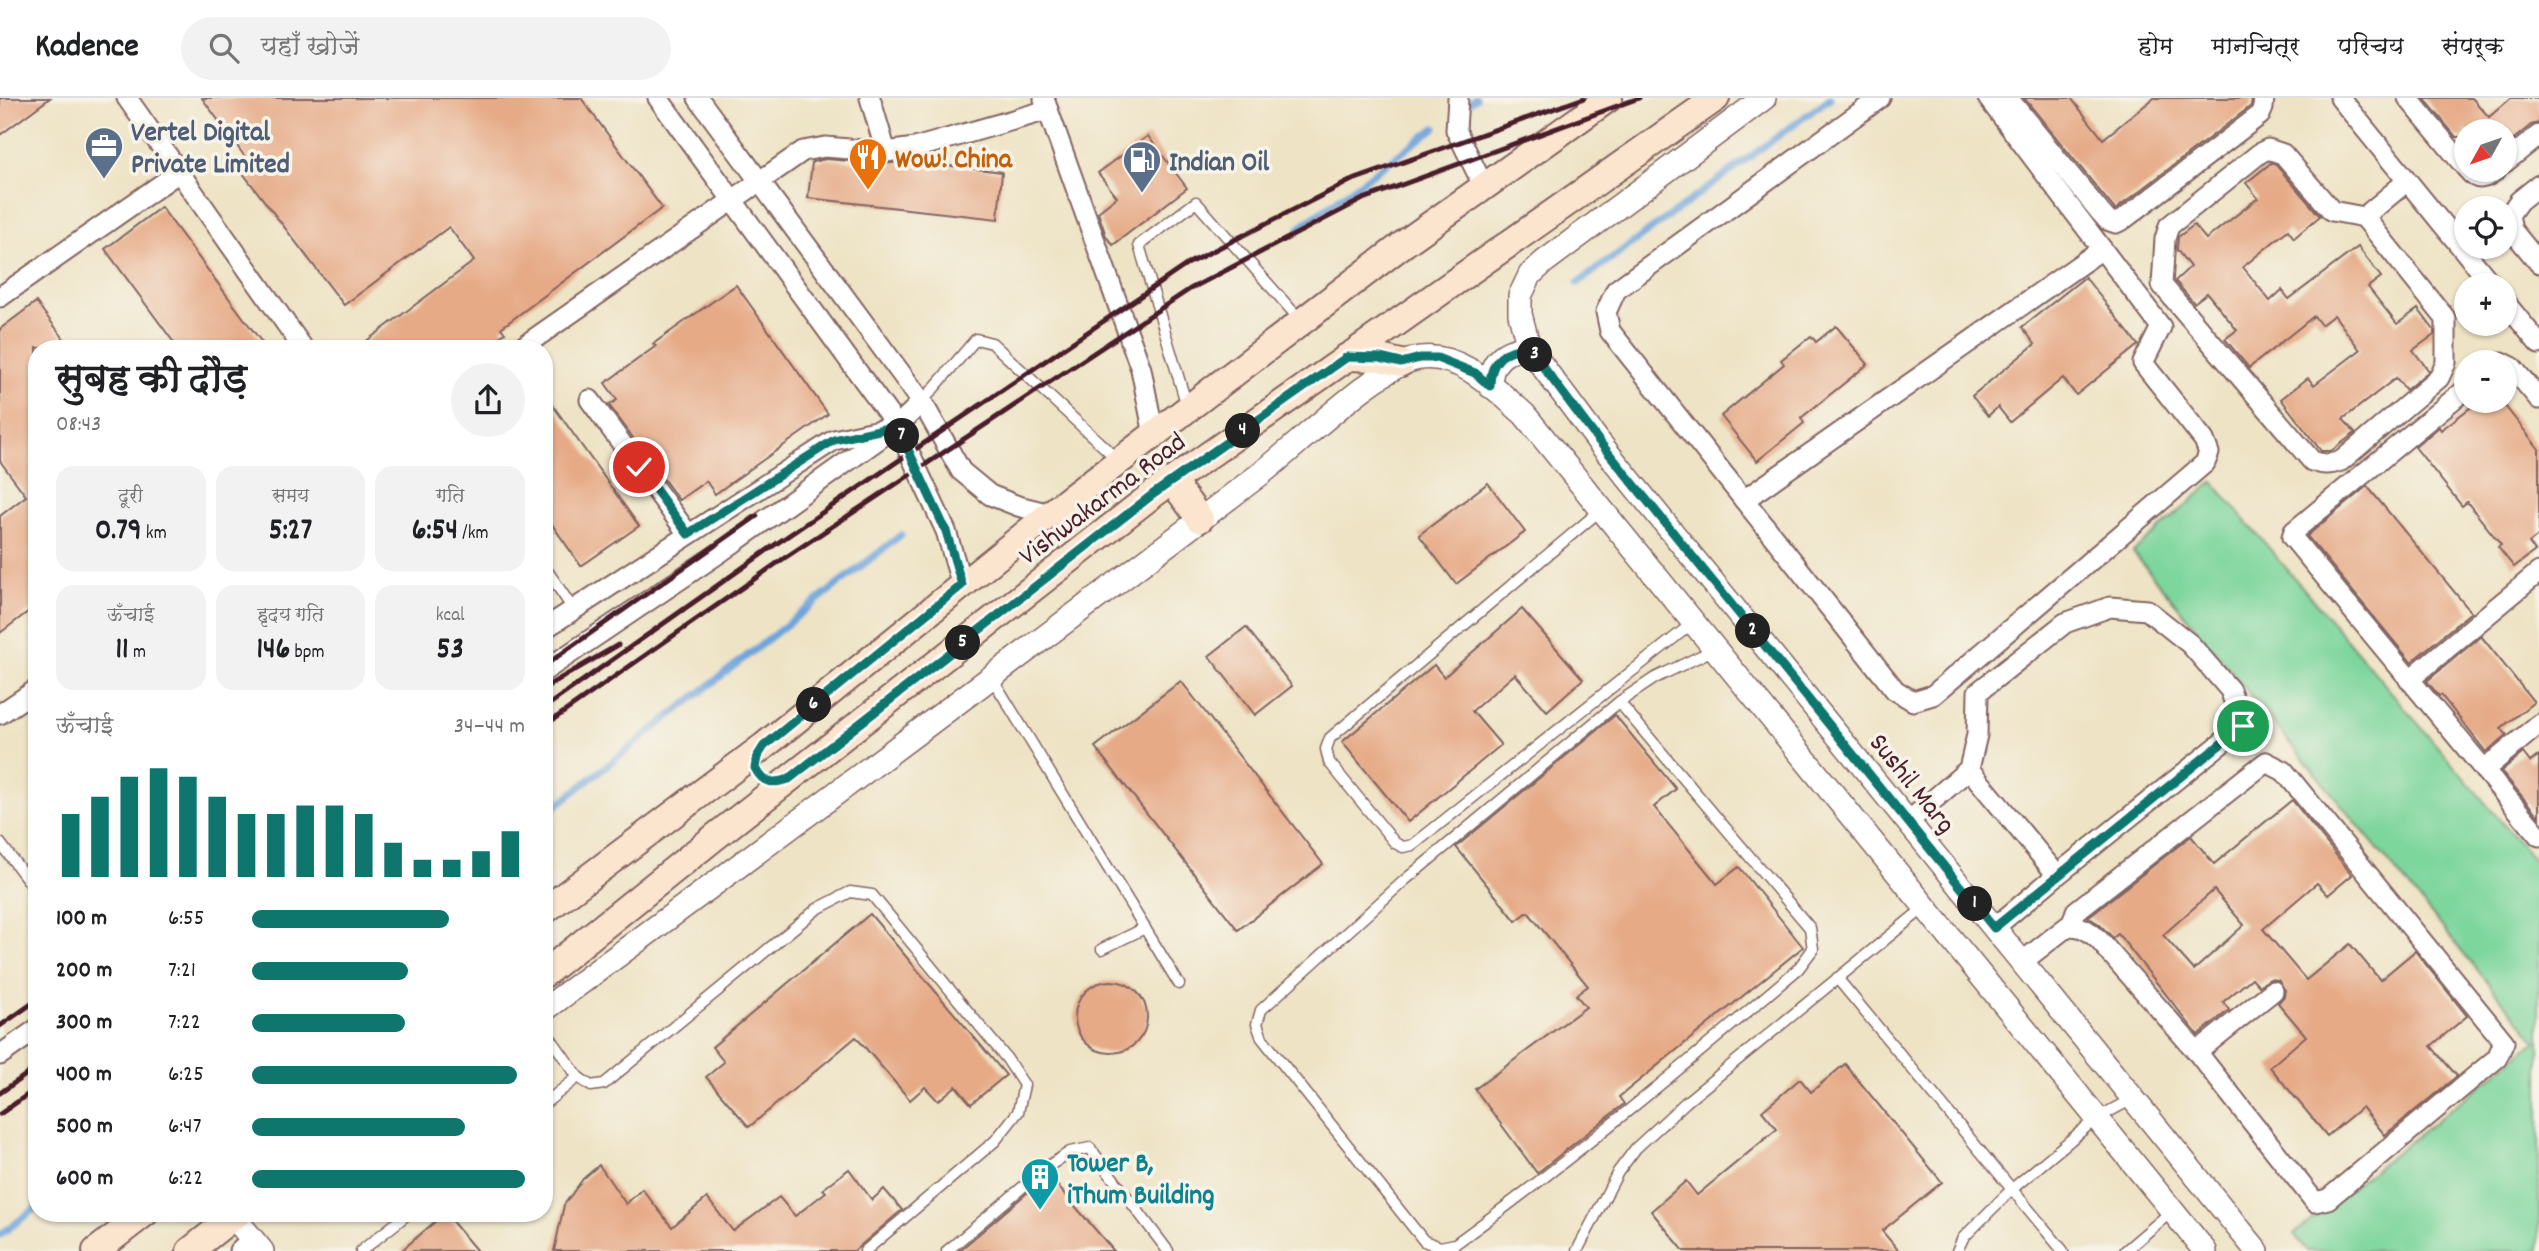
<!DOCTYPE html>
<html lang="hi">
<meta charset="utf-8">
<style>
:root{--surface:#fff;--page:#f2f2f2;--text:#202124;--muted:#757577;--line:#e0e0e0;--accent:#0f766e}
body{margin:0;font-family:Dekko,"Playpen Sans Deva",sans-serif;background:var(--page);color:var(--text);height:100vh;display:flex;flex-direction:column;font-size:26px;white-space:nowrap}
*{box-sizing:border-box;margin:0}
p{font-size:23px;color:var(--muted)}
.icon{flex:none;width:38px;height:38px;fill:none;stroke:currentColor;stroke-width:2;stroke-linecap:round;stroke-linejoin:round}
.map{position:relative;flex:1;overflow:hidden}
.side{position:absolute;left:28px;top:242px;width:525px;height:882px;display:flex;flex-direction:column;background:var(--surface);border-radius:28px;box-shadow:0 2px 5px #0004}
.side>*{flex:none}
.needle{width:46px;rotate:230deg}
.controls{position:absolute;left:2454px;top:21px;display:grid;gap:14px}
.controls a{display:grid;place-items:center;width:63px;height:63px;border-radius:50%;background:var(--surface);box-shadow:0 2px 5px #0004;font-size:35px}
.pin{position:absolute;display:grid;place-items:center;width:60px;height:60px;color:#fff;margin:-30px;border:4px solid #fff;border-radius:50%;box-shadow:0 2px 7px #0007}
.km{position:absolute;width:35px;height:35px;margin:-18px;border-radius:50%;background:#222;color:#fff;font-size:19px;line-height:35px;text-align:center}
.round{display:grid;place-items:center;flex:none;width:74px;height:74px;border-radius:37px;background:var(--page)}
.head{display:flex;align-items:center;justify-content:space-between;height:119px;padding:0 28px}
h1{font-size:38px;font-weight:700;line-height:52px}
.metrics{display:grid;grid-template-columns:repeat(3,1fr);gap:10px;height:119px;padding:7px 28px}
.metrics div{display:grid;align-content:center;border-radius:18px;background:var(--page);text-align:center}
.metrics b{font-size:30px;font-weight:700}
.metrics small{font-size:19px;font-weight:400}
.metrics p{font-size:19px}
.chart{height:196px;padding:14px 28px}
.chart p{display:flex;justify-content:space-between}
.chart svg{width:100%;height:126px;margin-top:7px;stroke:var(--accent);stroke-width:6}
ul{padding:0 28px;list-style:none;font-size:23px}
li{display:grid;grid-template-columns:112px 84px 1fr;align-items:center;height:52px}
li i{height:18px;border-radius:9px;background:var(--accent)}
header{display:flex;align-items:center;gap:42px;box-sizing:border-box;height:98px;padding:0 35px;background:var(--surface);border-bottom:2px solid var(--line)}
header strong{font-size:33px}
nav{display:flex;gap:38px;margin-inline-start:auto;font-size:24px}
.search{width:490px;height:63px;background:var(--page);display:flex;align-items:center;gap:18px;box-sizing:border-box;padding:0 24px;border-radius:38px;color:var(--muted);font-size:26px}
.map>svg:first-child{display:block}
.green{fill:#7dd69c;stroke:#647a64;stroke-width:2}
.lines{fill:none;stroke-linecap:round;stroke-linejoin:round}
.stream{stroke:#6ea4db;stroke-width:7}
.building{fill:#e6aa87;fill-rule:evenodd}
.service-casing{stroke:#836461;stroke-width:13}
.minor-casing{stroke:#836461;stroke-width:23}
.tertiary-casing{stroke:#836461;stroke-width:26}
.secondary-casing{stroke:#836461;stroke-width:30}
.service{stroke:#fff;stroke-width:10}
.minor{stroke:#fff;stroke-width:19}
.tertiary{stroke:#fff;stroke-width:23}
.secondary{stroke:#fce5cf;stroke-width:26}
.rail{stroke:#4a1f2b;stroke-width:5}
.route-casing{stroke:#fff;stroke-width:14}
.route{stroke:#0f766e;stroke-width:9}
.labels{text-anchor:middle;stroke-width:7;stroke-linejoin:round;paint-order:stroke}
.service-label{font-size:28px;font-weight:bold;fill:#4e5e75;stroke:#f7f3e8;text-anchor:start}
.food-label{font-size:28px;font-weight:bold;fill:#c56008;stroke:#f7f3e8;text-anchor:start}
.street-label{font-size:28px;fill:#4a1f2b;stroke:#f7f3e8}
.culture-label{font-size:28px;font-weight:bold;fill:#0d838f;stroke:#f7f3e8;text-anchor:start}
</style>
<header>
<strong>Kadence</strong>
<div class="search"><svg class="icon" aria-label="search" viewBox="0 0 24 24"><circle cx="10" cy="10" r="6"/><path d="M15 15l6 6"/></svg>यहाँ खोजें</div>
<nav><a>होम</a><a>मानचित्र</a><a>परिचय</a><a>संपर्क</a></nav>
</header>
<div class="map">
<svg width="2539" height="1153" viewBox="0 0 2539 1153">
<rect width="100%" height="100%" fill="#f7f3e8"/>
<filter id="ink" filterUnits="userSpaceOnUse"><feTurbulence type="fractalNoise" baseFrequency=".0143" numOctaves="2"/><feDisplacementMap in="SourceGraphic" scale="14" xChannelSelector="R" yChannelSelector="G"/><feConvolveMatrix kernelMatrix="1 2 1 2 8 2 1 2 1" color-interpolation-filters="sRGB"/></filter>
<filter id="wash" filterUnits="userSpaceOnUse"><feTurbulence type="fractalNoise" baseFrequency=".00686" numOctaves="4" result="noise"/><feDisplacementMap in="SourceGraphic" scale="28" xChannelSelector="R" yChannelSelector="G"/><feGaussianBlur stdDeviation="1.57" result="paint"/><feColorMatrix in="noise" values="0 0 0 0 0 0 0 0 0 0 0 0 0 0 0 0 0 1.4 0 .05"/><feComposite in="paint" operator="in"/></filter>
<g filter="url(#wash)">
<rect width="100%" height="100%" fill="#eee3c5"/>
<path class="green" d="M 2213,384 L 2537,766 L 2539,765 L 2539,1153 L 2307,1153 L 2294,1136 L 2536,943 L 2133,454 Z"/>
<g class="lines">
<g class="stream">
<path d="M 1469,5 L 1476,0"/>
<path d="M 1299,130 L 1435,30"/>
<path d="M 1578,185 L 1830,0"/>
<path d="M 544,717 L 901,437"/>
<path d="M 0,1137 L 37,1109"/>
</g>
</g>
<g id="blocks">
<g class="building">
<path d="M 0,0 L 50,0 L 0,37 Z"/>
<path d="M 202,0 L 581,0 L 662,110 L 501,230 L 505,235 L 484,250 L 357,250 L 474,163 L 449,129 L 344,207 L 242,74 L 251,67 Z"/>
<path d="M 2024,0 L 2071,0 L 2103,41 L 2154,0 L 2252,0 L 2251,8 L 2115,112 Z"/>
<path d="M 2424,0 L 2472,0 L 2489,19 L 2511,0 L 2539,0 L 2539,25 L 2531,27 L 2504,49 L 2504,33 L 2466,33 L 2463,39 L 2456,39 Z"/>
<path d="M 1148,38 L 1187,90 L 1113,147 L 1106,138 L 1098,114 L 1117,99 L 1098,75 Z"/>
<path d="M 826,61 L 885,66 L 908,63 L 1002,74 L 998,121 L 808,100 L 812,64 Z"/>
<path d="M 2271,65 L 2276,67 L 2320,118 L 2294,140 L 2288,132 L 2243,169 L 2270,203 L 2282,192 L 2289,201 L 2358,149 L 2381,179 L 2368,189 L 2397,226 L 2418,211 L 2434,232 L 2434,237 L 2413,252 L 2429,273 L 2406,292 L 2396,280 L 2343,321 L 2355,335 L 2331,353 L 2321,353 L 2281,301 L 2308,280 L 2314,287 L 2360,252 L 2334,217 L 2321,227 L 2314,218 L 2249,270 L 2225,241 L 2237,232 L 2207,195 L 2194,205 L 2175,183 L 2190,169 L 2177,152 L 2178,139 L 2194,127 L 2206,141 L 2258,100 L 2246,85 Z"/>
<path d="M 161,109 L 266,250 L 178,250 L 105,151 Z"/>
<path d="M 2085,179 L 2138,247 L 2076,297 L 2063,280 L 2010,324 L 1998,309 L 1988,318 L 1972,298 L 2035,246 L 2022,229 Z"/>
<path d="M 736,187 L 828,316 L 715,396 L 706,383 L 679,402 L 609,307 L 617,302 L 605,285 L 656,248 L 653,246 Z"/>
<path d="M 36,204 L 71,250 L 37,250 L 37,507 L 0,535 L 0,418 L 26,398 L 0,363 L 0,231 Z"/>
<path d="M 1836,228 L 1868,266 L 1801,320 L 1804,325 L 1757,363 L 1721,318 L 1784,266 L 1781,262 L 1811,238 L 1816,244 Z"/>
<path d="M 544,295 L 639,428 L 581,468 L 544,415 Z"/>
<path d="M 2479,303 L 2501,303 L 2539,351 L 2539,437 L 2529,445 L 2535,453 L 2514,469 L 2498,449 L 2501,447 L 2467,404 L 2462,408 L 2415,349 L 2439,329 L 2441,332 Z"/>
<path d="M 1488,385 L 1525,434 L 1456,486 L 1419,437 Z"/>
<path d="M 2367,388 L 2471,514 L 2411,564 L 2307,438 Z"/>
<path d="M 1522,511 L 1583,581 L 1547,613 L 1515,576 L 1472,613 L 1501,647 L 1408,724 L 1342,644 L 1434,567 L 1444,579 Z"/>
<path d="M 1246,529 L 1292,588 L 1255,617 L 1209,558 Z"/>
<path d="M 2481,538 L 2534,604 L 2501,630 L 2507,637 L 2486,654 L 2441,597 L 2439,598 L 2427,583 Z"/>
<path d="M 1181,583 L 1323,766 L 1238,832 L 1095,649 Z"/>
<path d="M 1615,617 L 1676,691 L 1654,709 L 1717,786 L 1739,769 L 1803,849 L 1619,999 L 1624,1006 L 1537,1075 L 1475,991 L 1586,909 L 1576,897 L 1588,888 L 1528,814 L 1516,823 L 1456,749 Z"/>
<path d="M 2523,655 L 2530,664 L 2539,657 L 2539,719 L 2501,673 Z"/>
<path d="M 2292,702 L 2352,777 L 2328,797 L 2317,785 L 2263,831 L 2306,882 L 2350,846 L 2380,882 L 2415,853 L 2467,918 L 2431,948 L 2457,978 L 2385,1037 L 2362,1009 L 2327,1038 L 2270,969 L 2306,938 L 2278,905 L 2284,898 L 2285,892 L 2278,882 L 2270,881 L 2259,888 L 2252,880 L 2223,904 L 2229,912 L 2198,937 L 2118,836 L 2113,840 L 2099,826 L 2088,819 L 2191,738 L 2214,766 ZM 2214,792 L 2244,827 L 2194,872 L 2163,837 Z"/>
<path d="M 870,816 L 1006,977 L 971,1006 L 956,988 L 938,1003 L 925,989 L 910,1002 L 856,939 L 749,1029 L 706,979 L 724,964 L 712,949 Z"/>
<circle cx="1111" cy="919" r="36"/>
<path d="M 1845,966 L 1942,1084 L 1882,1133 L 1899,1153 L 1684,1153 L 1651,1113 L 1686,1083 L 1697,1097 L 1777,1031 L 1762,1013 L 1800,981 L 1811,994 Z"/>
<path d="M 599,1067 L 626,1106 L 642,1091 L 672,1129 L 707,1100 L 733,1133 L 779,1099 L 795,1118 L 826,1094 L 823,1091 L 849,1071 L 872,1102 L 884,1091 L 902,1112 L 854,1153 L 554,1153 L 564,1107 L 583,1081 Z"/>
<path d="M 1048,1077 L 1114,1153 L 959,1153 Z"/>
<path d="M 445,1115 L 477,1153 L 401,1153 Z"/>
</g>
</g>
</g>
<g filter="url(#ink)">
<use href="#blocks" fill-opacity="0" stroke="#836461" stroke-width="2"/>
<g class="lines">
<g class="service-casing">
<g id="service">
<path d="M 922,304 L 976,241 L 992,245 L 1117,361"/>
<path d="M 1187,308 L 1139,147 L 1196,104 L 1301,223"/>
<path d="M 1602,411 L 1330,640 L 1326,651 L 1329,664 L 1395,745 L 1403,749 L 1413,747 L 1694,524"/>
<path d="M 544,468 L 573,511"/>
<path d="M 992,580 L 1179,886"/>
<path d="M 1619,604 L 1810,830 L 1813,851 L 1798,871 C 1686,966 1574,1060 1455,1146 L 1440,1149 L 1424,1143 L 1262,940 L 1257,926 L 1261,912 L 1405,782 L 1619,604 L 1655,580 L 1715,551"/>
<path d="M 0,745 L 37,794"/>
<path d="M 1102,851 L 1145,830"/>
<path d="M 1837,880 L 2063,1153"/>
<path d="M 544,931 L 578,979 L 591,988 L 604,986 L 817,811 L 850,794 L 872,797 L 1007,961 L 1024,987 L 1018,1014 L 995,1043 L 865,1153"/>
<path d="M 544,1006 L 578,979"/>
<path d="M 361,1153 L 409,1115"/>
<path d="M 947,1153 L 1044,1071 L 1070,1054 L 1090,1050 L 1168,1153"/>
<path d="M 1577,1153 L 1618,1074 L 1636,1050 L 1686,1004 L 1925,809"/>
<path d="M 1957,1153 L 1963,1140 L 2012,1091 L 2097,1020 L 2132,1001"/>
<path d="M 2125,1153 L 2172,1113"/>
</g>
</g>
<g class="minor-casing">
<g id="minor">
<path d="M 127,0 L 303,250"/>
<path d="M 658,0 L 897,328 L 946,433 L 962,487"/>
<path d="M 698,0 L 922,304 L 961,373 L 990,397 L 1018,408 L 1050,416"/>
<path d="M 870,0 L 886,54"/>
<path d="M 1458,0 L 1456,32 L 1484,89"/>
<path d="M 1880,0 L 1616,192 L 1606,214 L 1610,233 L 1895,592 L 1913,603 L 1933,597 L 2205,365 L 2209,355 L 2204,342 L 2143,265 L 2161,229 L 1988,0"/>
<path d="M 2008,0 L 2100,114 L 2107,122 L 2116,125 L 2124,121 L 2260,17 L 2263,10 L 2264,0"/>
<path d="M 2340,0 L 2492,187"/>
<path d="M 2408,0 L 2466,70"/>
<path d="M 1044,1 L 1141,271 L 1154,337"/>
<path d="M 2268,51 L 2283,56 L 2332,113 L 2364,119 L 2446,221 L 2446,265 L 2439,280 L 2341,363 C 2330,367 2323,367 2312,363 L 2162,187 L 2165,141 L 2169,128 L 2260,55 Z"/>
<path d="M 2504,65 L 2539,37"/>
<path d="M 2468,72 C 2477,84 2486,81 2496,72"/>
<path d="M 2539,87 L 2519,103 L 2509,117 L 2512,132 L 2539,165"/>
<path d="M 2364,119 L 2407,83"/>
<path d="M 0,199 L 179,74"/>
<path d="M 2504,203 L 2539,246"/>
<path d="M 521,250 L 803,53 L 825,49 L 886,54 L 915,50 L 1048,12"/>
<path d="M 2502,264 L 2512,269 L 2539,301"/>
<path d="M 2466,291 L 2294,433 L 2292,439 L 2539,738"/>
<path d="M 590,302 L 688,436"/>
<path d="M 1744,402 L 2102,151"/>
<path d="M 544,531 L 834,342 L 889,330"/>
<path d="M 544,573 L 722,453 L 897,328 L 922,304"/>
<path d="M 2409,582 L 2539,474"/>
<path d="M 0,616 L 37,591"/>
<path d="M 2484,672 L 2539,626"/>
<path d="M 1908,724 L 1969,671 L 2057,777 L 2243,628 L 2230,592 L 2190,546 L 2147,512 L 2110,509 L 2065,525 L 1978,594 L 1977,637 L 1969,671"/>
<path d="M 1994,830 L 2057,777"/>
<path d="M 2022,864 L 2068,828 C 2083,828 2088,832 2099,842 L 2197,954 L 2315,1104 L 2328,1101 L 2497,960 L 2504,944 L 2284,673 L 2266,664 L 2076,813 L 2071,828"/>
<path d="M 2197,954 L 2273,893"/>
<path d="M 0,957 L 37,931"/>
<path d="M 239,1153 L 252,1141"/>
</g>
</g>
<g class="tertiary-casing">
<g id="tertiary">
<path d="M 1764,0 L 1544,164 L 1530,177 L 1520,198 L 1520,216 L 1529,250 L 1598,343 L 2257,1153"/>
<path d="M 1490,288 C 1490,263 1504,251 1529,250"/>
<path d="M 544,912 C 785,734 1025,555 1263,374 C 1297,348 1382,264 1420,260 C 1461,254 1496,292 1524,316 L 2205,1153"/>
<path d="M 233,1118 L 262,1153"/>
</g>
</g>
<g class="secondary-casing">
<g id="secondary">
<path d="M 1347,259 L 1380,260 L 1401,265"/>
<path d="M 1172,383 L 1200,421"/>
<path d="M 544,813 L 764,648 L 1050,416 L 1402,147 L 1609,0"/>
<path d="M 544,876 L 716,738 L 1152,397 L 1716,0"/>
<path d="M 96,1153 L 145,1115"/>
<path d="M 190,1153 L 238,1115"/>
</g>
</g>
<use href="#service" class="service"/>
<use href="#minor" class="minor"/>
<use href="#tertiary" class="tertiary"/>
<use href="#secondary" class="secondary"/>
<g class="rail">
<path d="M 544,568 L 757,418"/>
<path d="M 544,590 L 618,547"/>
<path d="M 544,610 L 776,446 L 1189,165 L 1350,83 L 1584,0"/>
<path d="M 544,628 L 783,461 L 1190,191 L 1363,101 L 1639,0"/>
<path d="M 0,928 L 37,902"/>
<path d="M 0,995 L 37,969"/>
<path d="M 0,1016 L 37,990"/>
</g>
</g>
</g>
<g class="lines" filter="url(#ink)">
<g class="route-casing">
<path id="route" d="M 639,369 L 688,436 L 834,342 L 897,328 L 946,433 L 962,487 L 764,648 L 757,659 L 755,670 C 763,686 773,686 789,681 L 1152,397 L 1347,259 L 1380,260 L 1401,265 L 1420,260 L 1437,260 L 1475,275 L 1490,288 C 1490,263 1504,250 1529,250 L 1598,342 L 1994,830 L 2243,628"/>
</g>
<use href="#route" class="route"/>
</g>
<defs>
<g id="office-pin" transform="scale(2.0125)"><path d="M0 17L-7.5 6A9.5 9.5 0 1 1 7.5 6Z" fill="#5c6f8a" stroke="#f7f3e8"/><path d="M-6-3h4V-5.5h4V-3h4V5H-6ZM-1-4.5V-3h2v-1.5ZM-6 0V1H6V0Z" fill="#fff"/></g>
<g id="restaurant-pin" transform="scale(2.0125)"><path d="M0 17L-7.5 6A9.5 9.5 0 1 1 7.5 6Z" fill="#e8710a" stroke="#f7f3e8"/><path d="M-5-6h1v4h1v-4h1v4h1v-4h1v5L-1.5 .5V6h-2V.5L-5-1ZM5-6V6H3V1.5H1.5Q1.5-4 5-6Z" fill="#fff"/></g>
<g id="fuel-pin" transform="scale(2.0125)"><path d="M0 17L-7.5 6A9.5 9.5 0 1 1 7.5 6Z" fill="#5c6f8a" stroke="#f7f3e8"/><path d="M-5.5-6h7V0h2V4h1.3V-2.5L3-4.5l.8-.8L6-3V5H2.5V1h-1V6h-7ZM-4.2-4.7v3.2H.2V-4.7Z" fill="#fff"/></g>
<g id="building-pin" transform="scale(2.0125)"><path d="M0 17L-7.5 6A9.5 9.5 0 1 1 7.5 6Z" fill="#0f9aa8" stroke="#f7f3e8"/><path d="M-4-6H4V6H1V3H-1V6H-4ZM-2.5-4.3h1.7v1.8h-1.7ZM.8-4.3h1.7v1.8H.8ZM-2.5-1h1.7V.8h-1.7ZM.8-1h1.7V.8H.8Z" fill="#fff"/></g>
</defs>
<g fill-rule="evenodd">
<use href="#office-pin" x="104" y="48"/>
<use href="#restaurant-pin" x="868" y="59"/>
<use href="#fuel-pin" x="1142" y="62"/>
<use href="#building-pin" x="1040" y="1079"/>
</g>
<g class="labels">
<g class="service-label">
<text x="131" y="42">Vertel Digital<tspan x="131" dy="32">Private Limited</tspan></text>
<text x="1169" y="72">Indian Oil</text>
</g>
<g class="food-label">
<text x="895" y="69">Wow! China</text>
</g>
<g class="street-label">
<text transform="translate(1101 399) rotate(-37)" y="10">Vishwakarma Road</text>
<text transform="translate(1914 684) rotate(51)" y="10">Sushil Marg</text>
</g>
<g class="culture-label">
<text x="1067" y="1073">Tower B,<tspan x="1067" dy="32">iThum Building</tspan></text>
</g>
</g>
</svg>
<div class="controls">
<a><svg class="needle" viewBox="-14 -14 28 28"><path d="M0-13l5 13h-10z" fill="#e53935"/><path d="M0 13l5-13h-10z" fill="#757577"/></svg></a>
<a><svg class="icon" aria-label="locate" viewBox="0 0 24 24"><circle cx="12" cy="12" r="6"/><path d="M12 2v4M12 18v4M2 12h4M18 12h4"/></svg></a>
<a>+</a>
<a>−</a>
</div>
<div class="pin" style="left:2243px;top:628px;background:#1e9e55"><svg class="icon" aria-label="arrive" viewBox="0 0 24 24"><path d="M6 21V4h12l-3 4 3 4H6"/></svg></div>
<div class="pin" style="left:639px;top:369px;background:#d93025"><svg class="icon" aria-label="check" viewBox="0 0 24 24"><path d="M5 12l5 5 9-10"/></svg></div>
<b class="km" style="left:1975px;top:806px">1</b>
<b class="km" style="left:1753px;top:533px">2</b>
<b class="km" style="left:1535px;top:257px">3</b>
<b class="km" style="left:1243px;top:333px">4</b>
<b class="km" style="left:963px;top:545px">5</b>
<b class="km" style="left:814px;top:607px">6</b>
<b class="km" style="left:902px;top:338px">7</b>
<section class="side">
<div class="head"><div><h1>सुबह की दौड़</h1><p>08:43</p></div><a class="round"><svg class="icon" aria-label="share" viewBox="0 0 24 24"><path d="M12 15V3M7 8l5-5 5 5M5 13v7h14v-7"/></svg></a></div>
<div class="metrics">
<div><p>दूरी</p><b>0.79<small> km</small></b></div>
<div><p>समय</p><b>5:27</b></div>
<div><p>गति</p><b>6:54<small> /km</small></b></div>
</div>
<div class="metrics">
<div><p>ऊँचाई</p><b>11<small> m</small></b></div>
<div><p>हृदय गति</p><b>146<small> bpm</small></b></div>
<div><p>kcal</p><b>53</b></div>
</div>
<div class="chart"><p><span>ऊँचाई</span>34–44 m</p>
<svg viewBox="0 0 160 44" preserveAspectRatio="none"><path d="M5 44V22M15 44V16M25 44V9M35 44V6M45 44V9M55 44V16M65 44V22M75 44V22M85 44V19M95 44V19M105 44V22M115 44V32M125 44V38M135 44V38M145 44V35M155 44V28"/></svg>
</div>
<ul>
<li><b>100 m</b>6:55<i style="width:72%"></i></li>
<li><b>200 m</b>7:21<i style="width:57%"></i></li>
<li><b>300 m</b>7:22<i style="width:56%"></i></li>
<li><b>400 m</b>6:25<i style="width:97%"></i></li>
<li><b>500 m</b>6:47<i style="width:78%"></i></li>
<li><b>600 m</b>6:22<i style="width:100%"></i></li>
</ul>
</section>
</div>
